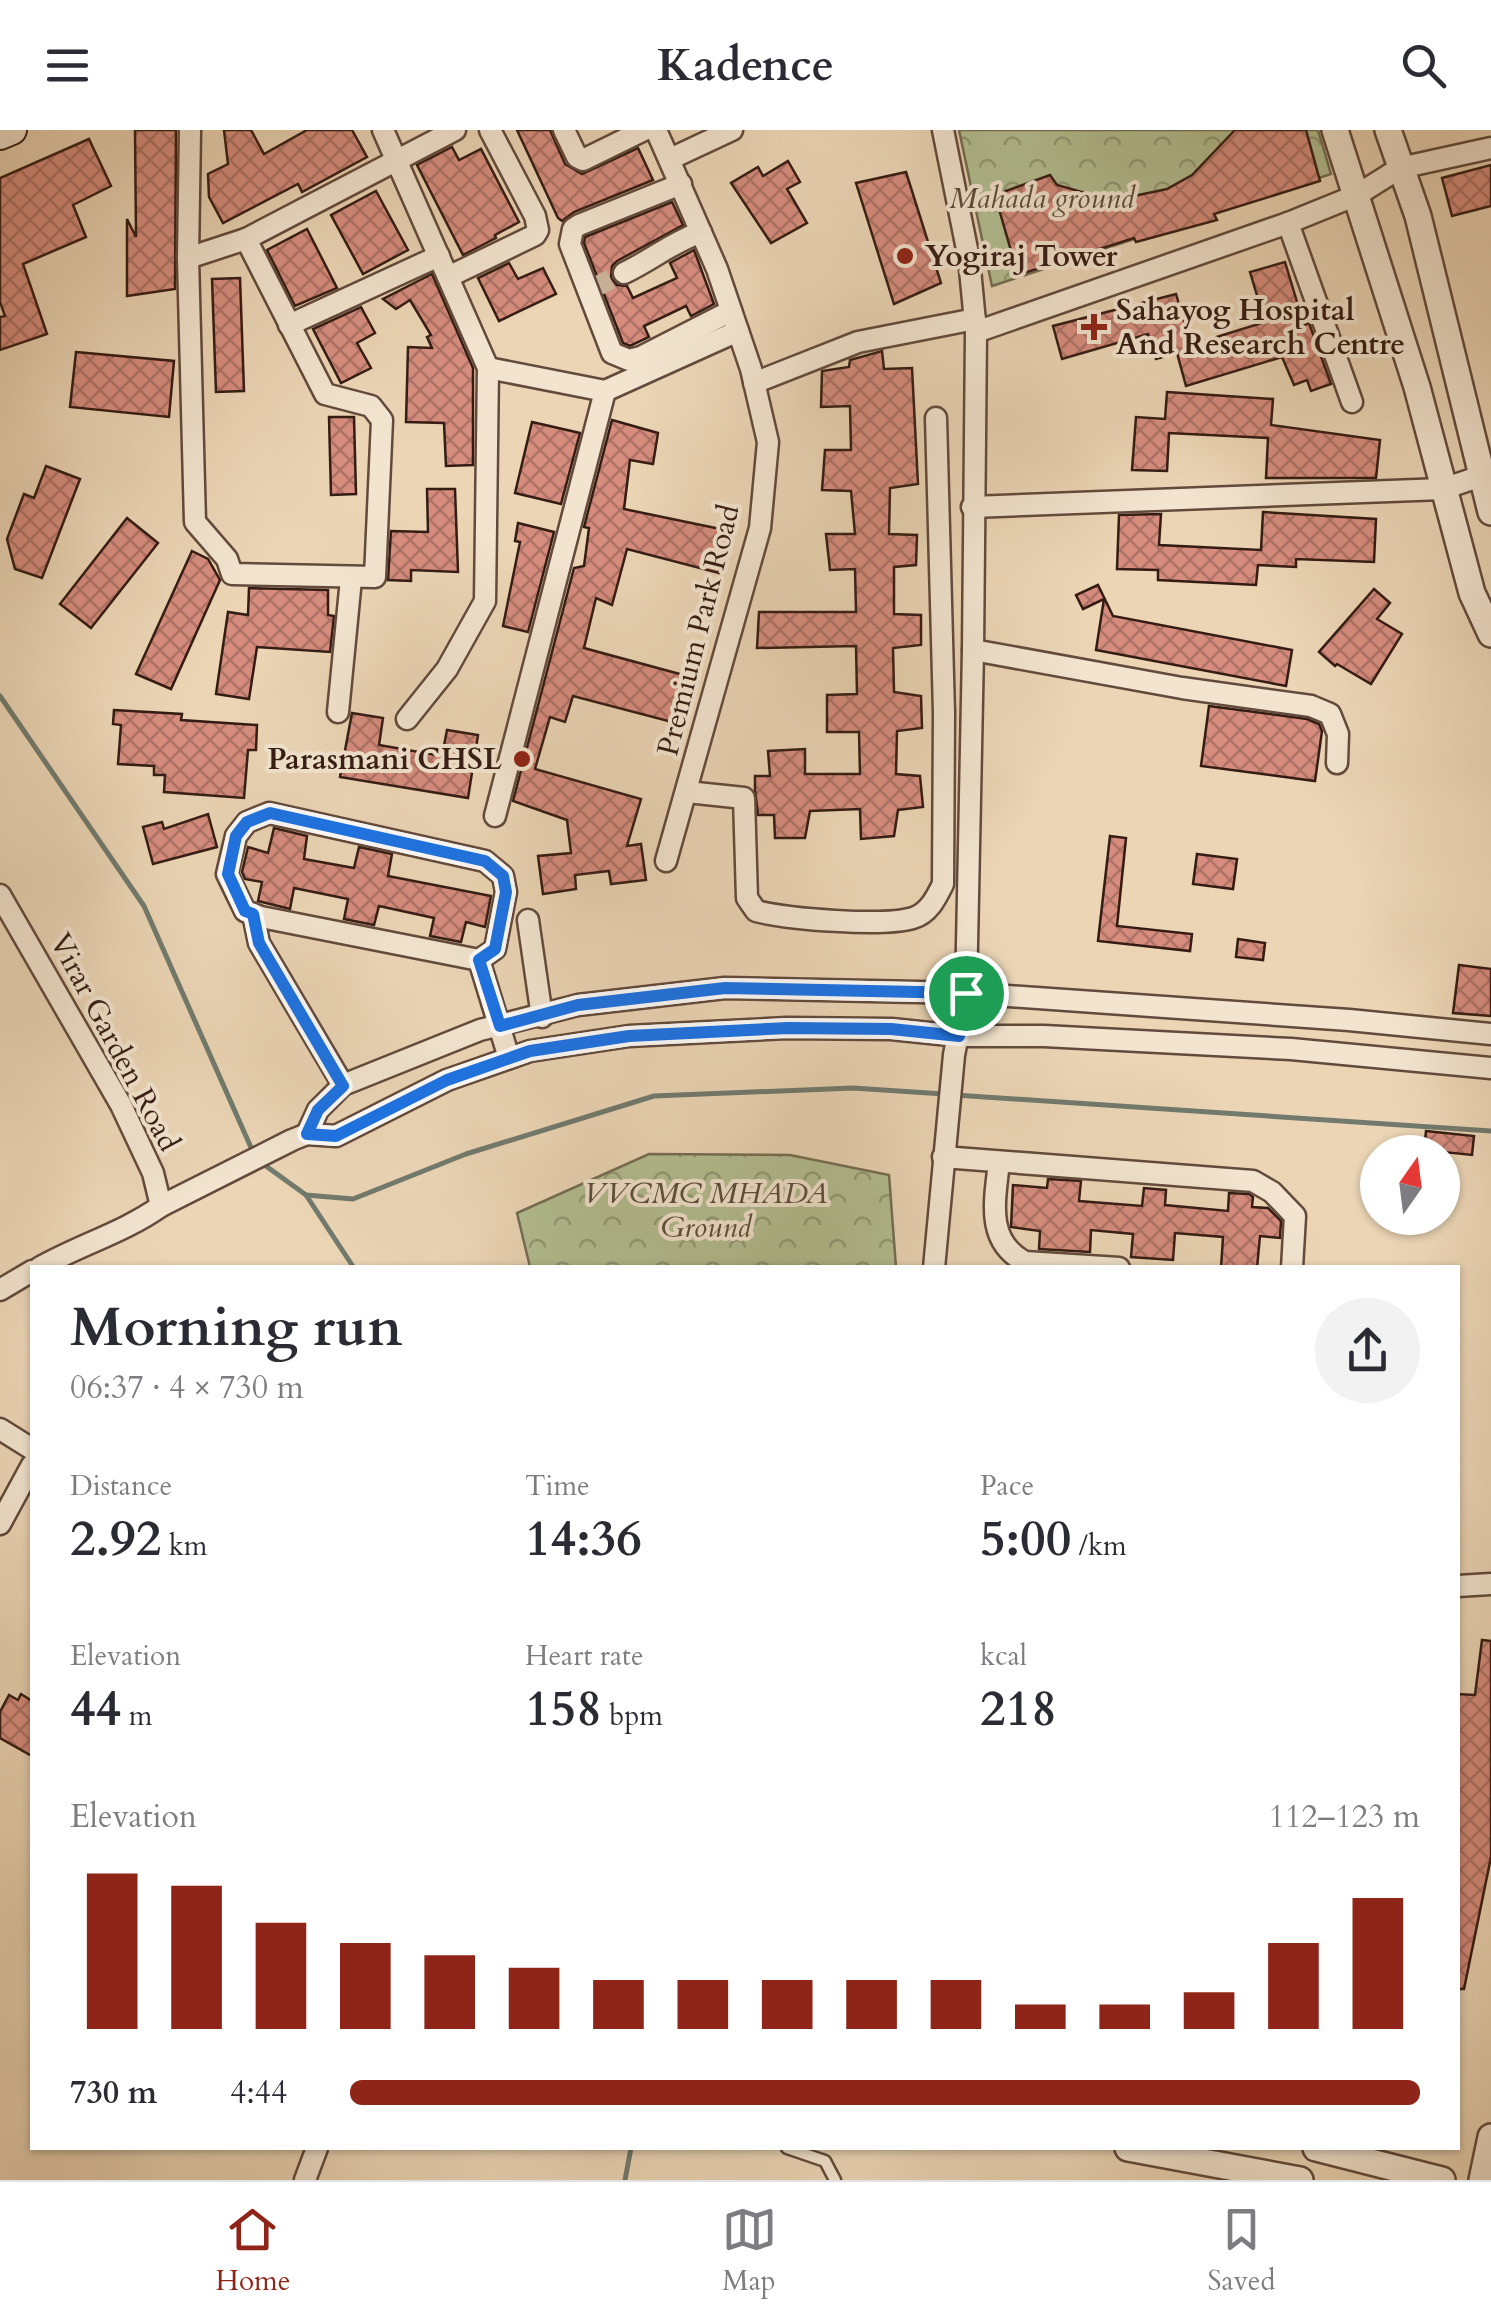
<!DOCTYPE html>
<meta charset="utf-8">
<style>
:root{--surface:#fff;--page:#f2f2f3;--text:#2b2b33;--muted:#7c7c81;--line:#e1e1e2;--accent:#8f2418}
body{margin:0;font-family:Cardo,serif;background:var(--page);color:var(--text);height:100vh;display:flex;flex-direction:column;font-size:38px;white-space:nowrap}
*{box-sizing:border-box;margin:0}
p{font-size:32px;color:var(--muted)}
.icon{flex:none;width:55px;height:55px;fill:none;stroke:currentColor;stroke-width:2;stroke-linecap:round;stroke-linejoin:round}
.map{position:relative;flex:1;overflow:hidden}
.side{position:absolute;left:30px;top:1135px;width:1430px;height:885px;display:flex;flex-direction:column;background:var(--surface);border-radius:0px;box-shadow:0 2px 8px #0004}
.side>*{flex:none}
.needle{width:65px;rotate:14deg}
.fabs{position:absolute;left:1360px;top:1005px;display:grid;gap:20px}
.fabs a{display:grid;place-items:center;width:100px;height:100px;border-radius:50%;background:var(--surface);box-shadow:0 2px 8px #0004;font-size:50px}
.pin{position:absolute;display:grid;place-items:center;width:85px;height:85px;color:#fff;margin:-42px;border:5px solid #fff;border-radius:50%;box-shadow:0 2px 10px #0007}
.round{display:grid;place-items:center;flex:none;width:105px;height:105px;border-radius:52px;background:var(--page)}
.headline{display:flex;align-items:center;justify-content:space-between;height:170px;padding:0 40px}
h1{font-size:55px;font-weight:600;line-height:75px}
.figures{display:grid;grid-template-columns:repeat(3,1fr);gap:15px;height:170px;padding:10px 40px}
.figures div{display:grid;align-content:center}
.figures b{font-size:50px;font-weight:600}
.figures small{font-size:28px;font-weight:400}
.figures p{font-size:28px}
.chart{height:280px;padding:20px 40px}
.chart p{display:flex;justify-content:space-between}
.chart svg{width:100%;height:180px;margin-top:10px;stroke:var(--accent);stroke-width:6}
ul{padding:0 40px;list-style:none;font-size:32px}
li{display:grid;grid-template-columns:160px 120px 1fr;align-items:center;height:75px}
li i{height:25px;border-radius:12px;background:var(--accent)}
header{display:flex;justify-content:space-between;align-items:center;height:130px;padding:0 40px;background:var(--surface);font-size:45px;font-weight:600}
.dock{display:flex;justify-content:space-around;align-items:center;height:140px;border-top:2px solid var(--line);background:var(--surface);font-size:28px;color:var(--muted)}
.dock a{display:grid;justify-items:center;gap:5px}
.dock .on{color:var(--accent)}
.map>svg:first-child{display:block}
.park{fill:url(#park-crowns);stroke:#746d52;stroke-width:2.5}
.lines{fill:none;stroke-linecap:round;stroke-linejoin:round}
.stream{stroke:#717a6d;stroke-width:5}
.building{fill:url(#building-cross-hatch);stroke:#351c13;stroke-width:2.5}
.minor-tunnel{stroke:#c7b095;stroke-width:20;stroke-dasharray:20 10;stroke-linecap:butt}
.service-casing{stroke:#624a3c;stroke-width:15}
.minor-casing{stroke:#624a3c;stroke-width:25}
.tertiary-casing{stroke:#624a3c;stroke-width:30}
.secondary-casing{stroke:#351c13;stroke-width:32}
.service{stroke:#f2e4cf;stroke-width:10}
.minor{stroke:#f2e4cf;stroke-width:20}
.tertiary{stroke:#f2e4cf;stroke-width:25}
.secondary{stroke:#f2e4cf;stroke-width:28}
.route-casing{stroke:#fff;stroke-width:20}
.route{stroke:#1a73e8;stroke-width:12}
.poi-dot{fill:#8f2418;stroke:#f2e4cf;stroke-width:4}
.labels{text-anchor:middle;stroke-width:8;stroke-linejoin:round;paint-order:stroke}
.park-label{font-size:30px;font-style:italic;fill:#5a4d39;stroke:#f2e4cf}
.poi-label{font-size:30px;font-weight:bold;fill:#351c13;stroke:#f2e4cf;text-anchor:start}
.street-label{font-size:30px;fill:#351c13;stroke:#f2e4cf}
</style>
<header><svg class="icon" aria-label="menu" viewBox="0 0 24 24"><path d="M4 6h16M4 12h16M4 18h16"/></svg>Kadence<svg class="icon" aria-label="search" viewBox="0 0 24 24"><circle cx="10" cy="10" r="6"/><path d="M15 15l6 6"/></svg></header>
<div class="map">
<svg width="1491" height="2050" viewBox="0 0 1491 2050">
<defs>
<pattern id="park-crowns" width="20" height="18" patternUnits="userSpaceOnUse" patternTransform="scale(2.5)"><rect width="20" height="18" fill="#b2be91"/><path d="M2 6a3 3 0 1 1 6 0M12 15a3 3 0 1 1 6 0" fill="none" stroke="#929a75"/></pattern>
<pattern id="building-cross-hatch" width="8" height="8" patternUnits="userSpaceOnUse" patternTransform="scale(2.5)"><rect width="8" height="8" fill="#d68d7e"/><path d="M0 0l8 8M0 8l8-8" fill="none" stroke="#ae7266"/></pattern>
</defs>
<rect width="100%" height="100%" fill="#ebd5b5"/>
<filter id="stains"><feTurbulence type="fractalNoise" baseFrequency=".002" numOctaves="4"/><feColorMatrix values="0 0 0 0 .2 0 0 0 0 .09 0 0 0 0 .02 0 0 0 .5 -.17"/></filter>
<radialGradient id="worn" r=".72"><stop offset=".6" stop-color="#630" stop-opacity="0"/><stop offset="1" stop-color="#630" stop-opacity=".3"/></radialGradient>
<g class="park">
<path d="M 959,0 L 1318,0 L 1331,44 L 992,156 Z"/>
<path d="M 649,1024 L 790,1025 L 889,1045 L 896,1137 L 530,1137 L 517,1083 Z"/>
</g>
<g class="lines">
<g class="stream">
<path d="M 0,566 L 144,776 L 253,1022"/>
<path d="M 955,965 L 1491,1001"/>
<path d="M 259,1031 L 306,1065 L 353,1069 L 466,1024 L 654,966 L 853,958 L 944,964"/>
<path d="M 306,1065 L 354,1138"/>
<path d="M 625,2050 L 631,2018"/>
</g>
</g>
<g class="building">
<path d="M 135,0 L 176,0 L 175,159 L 127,166 L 127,89 L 136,107 Z"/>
<path d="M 224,0 L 251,0 L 264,24 L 307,0 L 352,0 L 367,27 L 302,62 L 298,54 L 223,93 L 209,67 L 208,44 L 228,34 Z"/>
<path d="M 517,0 L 550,0 L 565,34 L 582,44 L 638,18 L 653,50 L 574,82 L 562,91 L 558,88 Z"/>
<path d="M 1235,0 L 1306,0 L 1320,51 L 1214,84 L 1217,90 L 1136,112 L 1134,108 L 1018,145 L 995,65 L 1050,45 L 1057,55 L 1099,67 L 1134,66 L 1167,59 L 1192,45 Z"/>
<path d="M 89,9 L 111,56 L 73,75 L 86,107 L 23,134 L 47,204 L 0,220 L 0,187 L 5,186 L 0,172 L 0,48 Z"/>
<path d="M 452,17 L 459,30 L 481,19 L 519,92 L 495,105 L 496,108 L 463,125 L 417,35 Z"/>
<path d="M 788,31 L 800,52 L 787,59 L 807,93 L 771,113 L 731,53 L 758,37 L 763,46 Z"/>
<path d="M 1491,35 L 1491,76 L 1452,86 L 1442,48 Z"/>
<path d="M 906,42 L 941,153 L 894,174 L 856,53 Z"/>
<path d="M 376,61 L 408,120 L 363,144 L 331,85 Z"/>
<path d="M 672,72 L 683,95 L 617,131 L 612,136 L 611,148 L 617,155 L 627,156 L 633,168 L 677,148 L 670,133 L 694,120 L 714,174 L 691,186 L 686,176 L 644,196 L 649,207 L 630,216 L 623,213 L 584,113 L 585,107 Z"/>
<path d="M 307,99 L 337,158 L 295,176 L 267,120 Z"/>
<path d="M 1285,132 L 1304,195 L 1309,193 L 1331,254 L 1311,261 L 1307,250 L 1294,255 L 1282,227 L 1186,256 L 1177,223 L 1156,229 L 1148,204 L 1062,229 L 1053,196 L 1176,164 L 1191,215 L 1265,192 L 1250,142 Z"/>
<path d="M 509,133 L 518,149 L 543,138 L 556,164 L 499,191 L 478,148 Z"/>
<path d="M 432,144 L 473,238 L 473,335 L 446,336 L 444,293 L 406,292 L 408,217 L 432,218 L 427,207 L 431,205 L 410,170 L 396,179 L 383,169 Z"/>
<path d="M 240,148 L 244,261 L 216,262 L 212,149 Z"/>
<path d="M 361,177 L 375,203 L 357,213 L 371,238 L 341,253 L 313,199 Z"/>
<path d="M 882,221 L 884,239 L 912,238 L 918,354 L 890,358 L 889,404 L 917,405 L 916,435 L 894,437 L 894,484 L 921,485 L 921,515 L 893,518 L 894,562 L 921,566 L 922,598 L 897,601 L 896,644 L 920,646 L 923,677 L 898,680 L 894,706 L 861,709 L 860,679 L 810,681 L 805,708 L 775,708 L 774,685 L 758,685 L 755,660 L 755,646 L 770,646 L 768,621 L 805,619 L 805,644 L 860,644 L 859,602 L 827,602 L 827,565 L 857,564 L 856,516 L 757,518 L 759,482 L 856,482 L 855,439 L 830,440 L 826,404 L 855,404 L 851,361 L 822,360 L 825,320 L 851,320 L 850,276 L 821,277 L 822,241 L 849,237 L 850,230 Z"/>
<path d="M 76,222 L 174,231 L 169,287 L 70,277 Z"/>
<path d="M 1167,262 L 1273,269 L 1271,295 L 1380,310 L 1376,348 L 1266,348 L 1268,308 L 1169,303 L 1167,341 L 1132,340 L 1136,287 L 1165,289 Z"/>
<path d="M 329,287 L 354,287 L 356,364 L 331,365 Z"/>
<path d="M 612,290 L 658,303 L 653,334 L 630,330 L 624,379 L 730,401 L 719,443 L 627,419 L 612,475 L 596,468 L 584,518 L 698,549 L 687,592 L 673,588 L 672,592 L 573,566 L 565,592 L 550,587 L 535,639 L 641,669 L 627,716 L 641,714 L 646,750 L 611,754 L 609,741 L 575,745 L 576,759 L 543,764 L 538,726 L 571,723 L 567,690 L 513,671 L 574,438 L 584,436 L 589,398 L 584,397 Z"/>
<path d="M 532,292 L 580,303 L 561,374 L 515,363 Z"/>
<path d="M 46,336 L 80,349 L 42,448 L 15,439 L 7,409 L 24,364 L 34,368 Z"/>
<path d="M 427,359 L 455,359 L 458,442 L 411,440 L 411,451 L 388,450 L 391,401 L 428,402 Z"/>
<path d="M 1263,382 L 1376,389 L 1374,432 L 1296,429 L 1296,437 L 1258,435 L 1256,455 L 1158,450 L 1158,440 L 1117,439 L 1119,385 L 1161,384 L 1159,415 L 1261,420 Z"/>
<path d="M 127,388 L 158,413 L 91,498 L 60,474 Z"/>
<path d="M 518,393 L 554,402 L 528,502 L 503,496 L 520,412 L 515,411 Z"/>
<path d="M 192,421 L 208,429 L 220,450 L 171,559 L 136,544 Z"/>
<path d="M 1098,455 L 1113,486 L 1292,520 L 1286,556 L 1096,520 L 1104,469 L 1083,479 L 1076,465 Z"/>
<path d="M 249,458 L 328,460 L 328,485 L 334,486 L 330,522 L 257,517 L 249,569 L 216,564 L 228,482 L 248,485 Z"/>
<path d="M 1374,459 L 1390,473 L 1377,489 L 1402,504 L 1371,554 L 1337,534 L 1335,536 L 1319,522 Z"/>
<path d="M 1209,576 L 1307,589 L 1319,594 L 1322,601 L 1315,651 L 1201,636 Z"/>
<path d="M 114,580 L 182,584 L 181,590 L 257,595 L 256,620 L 248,620 L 244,668 L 164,662 L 165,645 L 154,645 L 154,636 L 118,634 L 121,595 L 113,594 Z"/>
<path d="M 352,583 L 383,588 L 379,615 L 442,626 L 447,600 L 478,605 L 468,668 L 340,647 Z"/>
<path d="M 208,684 L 217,717 L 153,734 L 143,697 L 162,692 L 164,699 Z"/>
<path d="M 274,698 L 307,706 L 304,729 L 354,738 L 359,717 L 392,724 L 388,746 L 491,766 L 485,797 L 466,792 L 461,812 L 430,806 L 434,788 L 379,776 L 374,795 L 344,789 L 348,769 L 294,758 L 290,779 L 258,771 L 262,752 L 245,749 L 242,742 L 248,717 L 268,723 Z"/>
<path d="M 1110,706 L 1126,708 L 1117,796 L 1192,804 L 1190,821 L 1098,811 Z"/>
<path d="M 1197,724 L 1237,729 L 1233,759 L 1193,754 Z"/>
<path d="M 1238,809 L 1265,813 L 1263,830 L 1236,827 Z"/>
<path d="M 1459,835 L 1491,839 L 1491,886 L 1453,883 Z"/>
<path d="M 1426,1001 L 1474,1006 L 1472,1025 L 1424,1020 Z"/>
<path d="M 1048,1049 L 1081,1051 L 1079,1071 L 1142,1076 L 1144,1058 L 1166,1060 L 1165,1075 L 1228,1081 L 1229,1063 L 1249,1064 L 1253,1067 L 1252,1077 L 1268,1078 L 1281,1091 L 1280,1108 L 1260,1106 L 1257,1138 L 1221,1138 L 1223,1107 L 1175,1103 L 1173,1130 L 1131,1127 L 1133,1104 L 1091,1100 L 1090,1122 L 1039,1119 L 1040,1101 L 1011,1097 L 1013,1055 L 1047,1058 Z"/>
<path d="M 1482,1510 L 1491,1511 L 1491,1727 L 1464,1859 L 1458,1859 L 1458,1564 L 1475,1565 Z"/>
<path d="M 21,1564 L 32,1571 L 32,1626 L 0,1608 L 0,1582 L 9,1565 L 18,1570 Z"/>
</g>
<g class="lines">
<path class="minor-tunnel" d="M 593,158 L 624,143"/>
<g class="service-casing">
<path id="service" d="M 787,2018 L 825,2031 L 835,2050"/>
</g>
<g class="minor-casing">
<g id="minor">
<path d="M 190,0 L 188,128 L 195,392 L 227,429 L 232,444 L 375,447 L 382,290 L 371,276 L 325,264 L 246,109"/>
<path d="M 383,0 L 488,238 L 485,471 L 447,539 L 407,589"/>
<path d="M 564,0 L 577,27 L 583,30 L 644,0"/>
<path d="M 656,0 L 717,139 L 751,239 L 768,312 L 760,398 L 666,731"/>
<path d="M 670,29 L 732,0"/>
<path d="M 681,54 L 579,95 L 573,99 L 570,114 L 612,223 L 629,230 L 641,227 L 731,181"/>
<path d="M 1288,93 L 1352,272"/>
<path d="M 188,128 L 246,109 L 455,0"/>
<path d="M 624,143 C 653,129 671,113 701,102"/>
<path d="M 448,147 L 535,105 L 538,100 L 535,86 L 490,0"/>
<path d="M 289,195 L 439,126"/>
<path d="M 976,202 L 1288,93 L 1357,65 L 1400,38 L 1491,18"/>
<path d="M 488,238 L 605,261"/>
<path d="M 754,253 L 858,212 L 975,189"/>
<path d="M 972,377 L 1443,359 L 1481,346"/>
<path d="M 973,520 L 1182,558 L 1311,576 L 1330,584 L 1338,604 L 1337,633"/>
<path d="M 338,582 L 351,449"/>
<path d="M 687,662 L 744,668 L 747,768 L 756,781 C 787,789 883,797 913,788 C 929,783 936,768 943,754 L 944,583 L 936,288"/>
<path d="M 495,686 L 605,261 L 738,201"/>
<path d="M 0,765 L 121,975 L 153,1043 L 161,1076 C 123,1103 79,1115 39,1138"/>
<path d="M 253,784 L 259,813 L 343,955"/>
<path d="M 528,790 L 542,887"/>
<path d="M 479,830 L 495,819 L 506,762 L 503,746 L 485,731 L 269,683 L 247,692 L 236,706 L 227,744 L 245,781 L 261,787 L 479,830 L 509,928"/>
<path d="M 307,1004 L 318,980 L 343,955 L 480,900 L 578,875 L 725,858 L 966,863 L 1349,890 L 1491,904"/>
<path d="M 943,1027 L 1253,1051 L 1272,1062 L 1295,1086 L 1292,1138"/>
<path d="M 999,1032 C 995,1070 985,1111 1025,1132 L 1119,1138"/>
<path d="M 161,1076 L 292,1010 L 307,1004 L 336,1006 L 447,950 L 530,921 L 629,906 L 787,898 L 891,899 L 959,906 L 1044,906 L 1291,919 L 1491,938"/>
<path d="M 934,1138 L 954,925 L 966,863 L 973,520 L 976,202 L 969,129 L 943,0"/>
<path d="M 0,1160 L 32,1141"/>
<path d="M 0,1299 L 32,1319"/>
<path d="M 0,1394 L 32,1335"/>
<path d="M 1458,1456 L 1491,1454"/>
<path d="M 305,2050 L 317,2018"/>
</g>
</g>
<g class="tertiary-casing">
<g id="tertiary">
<path d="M 1335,0 L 1417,257 L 1472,463 L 1491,504"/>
<path d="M 1388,0 L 1418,86 L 1491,382"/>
<path d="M 1128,2018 L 1300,2050"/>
<path d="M 1316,2018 L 1442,2050"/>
<path d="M 1482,2050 L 1491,2007"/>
</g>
</g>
<g class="secondary-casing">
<path id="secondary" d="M 0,5 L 12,0"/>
</g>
<use href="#service" class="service"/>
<use href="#minor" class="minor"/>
<use href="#tertiary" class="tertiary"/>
<use href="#secondary" class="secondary"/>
</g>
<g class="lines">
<g class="route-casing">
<path id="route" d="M 270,683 L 485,731 L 503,746 L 506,762 L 495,819 L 479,830 L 500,896 L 578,875 L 725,858 L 966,863 L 959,906 L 891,899 L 788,898 L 629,906 L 530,921 L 447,950 L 336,1006 L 307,1004 L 318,980 L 343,956 L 259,813 L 253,784 L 245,781 L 228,744 L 236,706 L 247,692 Z"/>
</g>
<use href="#route" class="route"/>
</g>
<g class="poi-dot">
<circle cx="905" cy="126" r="10"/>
<path d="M1089 182h10v10h10v10h-10v10h-10v-10h-10v-10h10z"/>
<circle cx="522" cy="629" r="10"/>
</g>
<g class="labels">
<g class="park-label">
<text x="1042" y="78">Mahada ground</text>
<text x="706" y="1073">VVCMC MHADA<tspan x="706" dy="34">Ground</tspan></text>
</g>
<g class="poi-label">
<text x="925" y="136">Yogiraj Tower</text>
<text x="1116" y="190">Sahayog Hospital<tspan x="1116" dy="34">And Research Centre</tspan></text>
<text x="502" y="639" text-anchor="end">Parasmani CHSL</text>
</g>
<g class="street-label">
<text transform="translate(698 500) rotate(-76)" y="10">Premium Park Road</text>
<text transform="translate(115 912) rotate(62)" y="10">Virar Garden Road</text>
</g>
</g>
<rect width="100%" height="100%" filter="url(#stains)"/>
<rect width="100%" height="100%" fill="url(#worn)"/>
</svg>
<div class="fabs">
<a><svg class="needle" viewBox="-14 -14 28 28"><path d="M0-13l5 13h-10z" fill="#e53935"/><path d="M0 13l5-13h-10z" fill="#7c7c81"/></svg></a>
</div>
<div class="pin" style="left:966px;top:863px;background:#1e9e55"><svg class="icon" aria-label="arrive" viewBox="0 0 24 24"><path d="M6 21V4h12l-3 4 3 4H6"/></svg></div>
<section class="side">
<div class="headline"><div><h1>Morning run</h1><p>06:37 · 4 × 730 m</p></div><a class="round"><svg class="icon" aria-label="share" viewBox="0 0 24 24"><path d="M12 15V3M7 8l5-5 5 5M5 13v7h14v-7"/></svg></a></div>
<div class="figures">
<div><p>Distance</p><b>2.92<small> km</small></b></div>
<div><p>Time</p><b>14:36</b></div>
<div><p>Pace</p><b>5:00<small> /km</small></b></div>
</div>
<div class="figures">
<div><p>Elevation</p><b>44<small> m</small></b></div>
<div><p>Heart rate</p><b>158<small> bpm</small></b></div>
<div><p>kcal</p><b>218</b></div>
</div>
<div class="chart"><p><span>Elevation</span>112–123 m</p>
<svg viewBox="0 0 160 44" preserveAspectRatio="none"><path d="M5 44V6M15 44V9M25 44V18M35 44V23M45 44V26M55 44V29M65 44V32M75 44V32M85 44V32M95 44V32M105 44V32M115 44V38M125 44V38M135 44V35M145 44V23M155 44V12"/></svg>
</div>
<ul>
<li><b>730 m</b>4:44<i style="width:100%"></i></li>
</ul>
</section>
</div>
<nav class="dock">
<a class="on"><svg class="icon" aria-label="home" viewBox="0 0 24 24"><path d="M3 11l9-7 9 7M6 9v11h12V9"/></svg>Home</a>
<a><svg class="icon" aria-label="map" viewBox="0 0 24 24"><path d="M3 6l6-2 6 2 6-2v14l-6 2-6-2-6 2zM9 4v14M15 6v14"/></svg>Map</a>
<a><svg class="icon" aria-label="saved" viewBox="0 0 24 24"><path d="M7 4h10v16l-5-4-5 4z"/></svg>Saved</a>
</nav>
